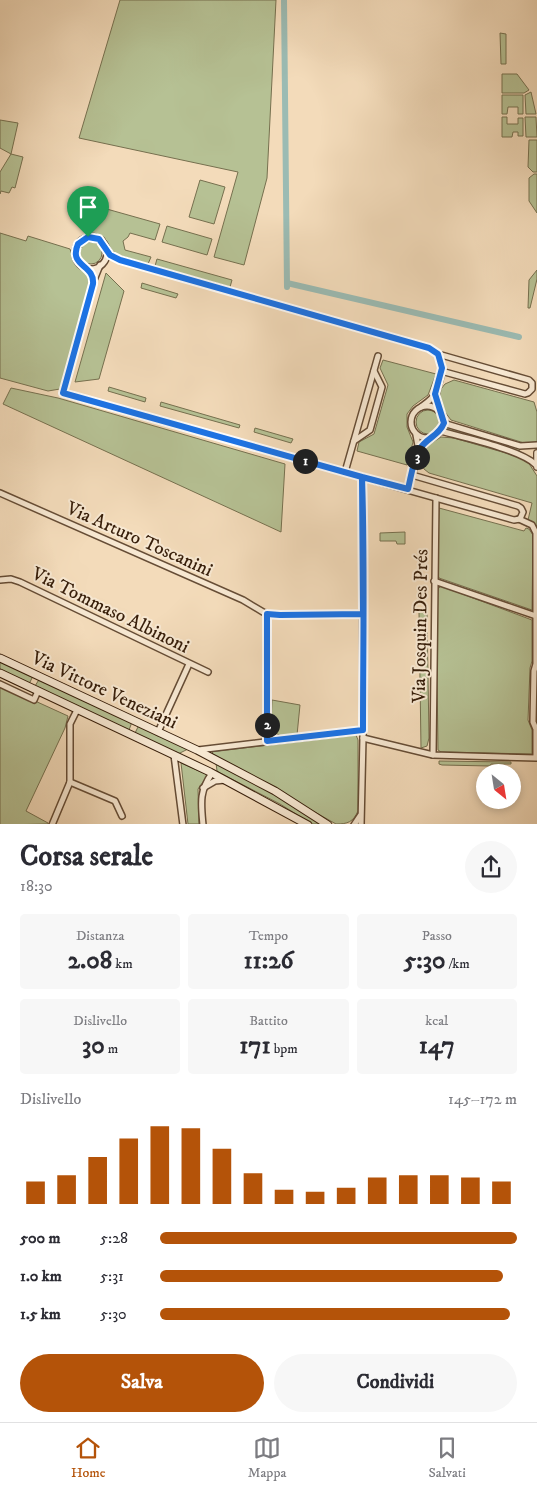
<!DOCTYPE html>
<html lang="it">
<meta charset="utf-8">
<style>
:root{--surface:#fff;--page:#f7f7f7;--text:#2b2b33;--muted:#7c7c81;--line:#e1e1e2;--accent:#b45309}
body{margin:0;font-family:"IM FELL DW Pica",serif;background:var(--page);color:var(--text);height:100vh;display:flex;flex-direction:column;font-size:19px;white-space:nowrap}
*{box-sizing:border-box;margin:0}
p{font-size:16px;color:var(--muted)}
.icon{flex:none;width:28px;height:28px;fill:none;stroke:currentColor;stroke-width:2;stroke-linecap:round;stroke-linejoin:round}
.map{position:relative;height:824px;overflow:hidden}
.details{display:flex;flex-direction:column;background:var(--surface);flex:1}
.details>*{flex:none}
.needle{width:32px;rotate:150deg}
.tools{position:absolute;left:476px;top:764px;display:grid;gap:10px}
.tools a{display:grid;place-items:center;width:45px;height:45px;border-radius:50%;background:var(--surface);box-shadow:0 2px 8px #0003;font-size:25px}
.pin{position:absolute;display:grid;place-items:center;width:42px;height:42px;color:#fff;margin:-51px -21px;border-radius:50% 50% 50% 0;rotate:-45deg;box-shadow:0 0 5px #0007}
.pin .icon{rotate:45deg}
.km{position:absolute;width:25px;height:25px;margin:-12px;border-radius:50%;background:#222;color:#fff;font-size:14px;line-height:25px;text-align:center}
.round{display:grid;place-items:center;flex:none;width:52px;height:52px;border-radius:26px;background:var(--page)}
.summary{display:flex;align-items:center;justify-content:space-between;height:85px;padding:0 20px}
h1{font-size:28px;font-weight:700;line-height:38px}
.figures{display:grid;grid-template-columns:repeat(3,1fr);gap:8px;height:85px;padding:5px 20px}
.figures div{display:grid;align-content:center;border-radius:5px;background:var(--page);text-align:center}
.figures b{font-size:25px;font-weight:700}
.figures small{font-size:14px;font-weight:400}
.figures p{font-size:14px}
.chart{height:140px;padding:10px 20px}
.chart p{display:flex;justify-content:space-between}
.chart svg{width:100%;height:90px;margin-top:5px;stroke:var(--accent);stroke-width:6}
.button{display:flex;gap:10px;margin-top:auto;padding:10px 20px}
.button a{flex:1;height:58px;border-radius:30px;background:var(--accent);color:#fff;font-size:20px;font-weight:700;line-height:58px;text-align:center}
.button a+a{background:var(--page);color:var(--text)}
ul{padding:0 20px;list-style:none;font-size:16px}
li{display:grid;grid-template-columns:80px 60px 1fr;align-items:center;height:38px}
li i{height:12px;border-radius:6px;background:var(--accent)}
.menu{display:flex;justify-content:space-around;align-items:center;height:70px;border-top:1px solid var(--line);background:var(--surface);font-size:14px;color:var(--muted)}
.menu a{display:grid;justify-items:center;gap:2px}
.menu .active{color:var(--accent)}
.map>svg:first-child{display:block}
.green{fill:#b6c194;stroke:#76704f}
.lines{fill:none;stroke-linecap:round;stroke-linejoin:round}
.canal{stroke:#9bbbb3;stroke-width:6}
.minor-casing{stroke:#664d36;stroke-width:8}
.tertiary-casing{stroke:#664d36;stroke-width:8}
.secondary-casing{stroke:#371e0a;stroke-width:9}
.minor{stroke:#f7e8d2;stroke-width:5}
.tertiary{stroke:#f7e8d2;stroke-width:5.5}
.secondary{stroke:#f7e8d2;stroke-width:7}
.route-casing{stroke:#fff;stroke-width:10}
.route{stroke:#1a73e8;stroke-width:6}
.labels{text-anchor:middle;stroke-width:4;stroke-linejoin:round;paint-order:stroke}
.street-label{font-size:19px;fill:#371e0a;stroke:#f7e8d2}
</style>
<div class="map">
<svg width="537" height="825" viewBox="0 0 537 825">
<rect width="100%" height="100%" fill="#f3dbba"/>
<filter id="stains"><feTurbulence type="fractalNoise" baseFrequency=".004" numOctaves="4"/><feColorMatrix values="0 0 0 0 .2 0 0 0 0 .09 0 0 0 0 .02 0 0 0 .5 -.17"/></filter>
<radialGradient id="worn" r=".72"><stop offset=".6" stop-color="#630" stop-opacity="0"/><stop offset="1" stop-color="#630" stop-opacity=".3"/></radialGradient>
<g class="green">
<path d="M 120,0 L 276,0 L 267,178 L 244,265 L 214,257 L 238,172 L 79,138 Z"/>
<path d="M 500,33 L 506,34 L 506,64 L 501,64 Z"/>
<path d="M 502,74 L 517,74 L 529,90 L 524,93 L 502,93 Z"/>
<path d="M 531,92 L 536,114 L 526,114 L 525,95 Z"/>
<path d="M 502,95 L 523,95 L 523,114 L 518,114 L 518,107 L 508,107 L 507,114 L 502,114 Z"/>
<path d="M 502,117 L 507,117 L 507,124 L 518,124 L 518,118 L 523,118 L 523,136 L 518,136 L 518,132 L 513,132 L 512,137 L 502,137 Z"/>
<path d="M 525,117 L 536,117 L 537,137 L 526,137 Z"/>
<path d="M 0,120 L 18,123 L 11,154 L 23,157 L 15,188 L 12,187 L 9,193 L 1,191 L 0,194 L 0,172 L 11,154 L 0,148 Z"/>
<path d="M 529,140 L 537,140 L 537,172 L 533,172 L 528,167 Z"/>
<path d="M 534,174 L 537,174 L 537,213 L 529,201 L 529,178 Z"/>
<path d="M 200,180 L 225,187 L 214,224 L 189,217 Z"/>
<path d="M 89,204 L 160,224 L 155,240 L 130,233 L 128,237 L 123,241 L 125,250 L 151,257 L 148,264 L 118,255 L 113,252 L 104,237 L 86,230 L 83,223 Z"/>
<path d="M 167,226 L 212,239 L 207,255 L 162,242 Z"/>
<path d="M 0,233 L 26,241 L 28,236 L 70,249 L 75,264 L 89,274 L 89,287 L 60,389 L 48,391 L 0,378 Z"/>
<circle cx="91" cy="253" r="11"/>
<path d="M 157,259 L 232,280 L 230,287 L 155,266 Z"/>
<path d="M 537,270 L 537,279 L 530,308 L 528,308 L 529,280 Z"/>
<path d="M 106,273 L 124,291 L 99,379 L 75,382 Z"/>
<path d="M 142,283 L 178,294 L 176,298 L 141,288 Z"/>
<path d="M 383,360 L 436,374 L 428,395 L 413,406 L 407,414 L 407,427 L 413,442 L 407,465 L 357,451 L 359,442 L 374,434 L 388,385 L 380,368 Z"/>
<path d="M 454,380 L 534,402 L 537,412 L 537,442 L 524,443 L 451,420 L 442,408 L 440,396 L 441,389 L 445,384 Z"/>
<path d="M 109,387 L 146,398 L 145,402 L 108,391 Z"/>
<path d="M 11,388 L 58,398 L 285,464 L 281,532 L 3,404 Z"/>
<path d="M 161,402 L 240,425 L 239,428 L 160,406 Z"/>
<circle cx="428" cy="422" r="12"/>
<path d="M 446,426 L 520,448 L 519,451 L 446,429 Z"/>
<path d="M 255,428 L 293,439 L 291,443 L 254,432 Z"/>
<path d="M 441,437 L 454,438 L 516,456 L 528,462 L 537,476 L 537,526 L 528,520 L 532,503 L 429,473 L 424,469 L 420,461 L 425,447 Z"/>
<path d="M 439,508 L 524,531 L 526,528 L 529,529 L 533,535 L 532,610 L 439,578 L 437,574 Z"/>
<path d="M 405,532 L 405,544 L 397,544 L 396,541 L 380,541 L 380,533 Z"/>
<path d="M 441,586 L 532,620 L 532,661 L 530,668 L 528,720 L 532,730 L 532,754 L 441,752 L 438,750 L 436,596 L 438,589 Z"/>
<path d="M 419,612 L 427,612 L 429,738 L 427,746 L 421,748 Z"/>
<path d="M 0,660 L 33,676 L 29,684 L 0,670 Z"/>
<path d="M 40,678 L 132,722 L 129,730 L 35,686 Z"/>
<path d="M 0,685 L 68,716 L 65,728 L 26,811 L 48,823 L 48,824 L 0,825 Z"/>
<path d="M 272,700 L 300,705 L 297,735 L 281,736 L 272,731 L 271,725 Z"/>
<path d="M 139,725 L 188,749 L 178,754 L 135,733 Z"/>
<path d="M 356,735 L 358,740 L 358,811 C 353,822 348,824 336,824 L 212,754 L 213,751 L 217,751 Z"/>
<path d="M 439,761 L 511,762 L 511,764 L 491,764 L 490,766 L 442,765 L 439,764 Z"/>
<path d="M 181,763 L 208,775 L 198,789 L 199,824 L 188,824 Z"/>
<path d="M 216,763 L 259,785 L 324,824 L 312,824 L 280,804 L 220,773 L 217,771 Z"/>
</g>
<g class="lines">
<g class="canal">
<path d="M 284,0 L 287,287"/>
<path d="M 287,283 L 519,337"/>
</g>
<g class="minor-casing">
<g id="minor">
<circle cx="91" cy="253" r="16"/>
<path d="M 106,251 L 113,257 L 127,262 L 431,349 C 447,357 442,379 435,393 C 433,399 426,403 421,407"/>
<path d="M 87,268 L 94,280 L 100,265"/>
<path d="M 94,280 L 63,393 L 514,520 L 520,519 L 523,512 L 521,508 L 518,506 L 412,475"/>
<path d="M 438,354 L 529,380 L 532,383 L 532,389 L 528,393 L 525,394 L 441,371"/>
<path d="M 435,394 L 440,411"/>
<circle cx="427" cy="422" r="16"/>
<path d="M 443,423 L 520,446 L 537,445"/>
<path d="M 440,431 C 462,437 522,450 536,465"/>
<path d="M 354,441 L 370,430 L 382,387 L 374,371"/>
<path d="M 419,451 L 430,438"/>
<path d="M 345,472 L 378,356"/>
<path d="M 408,489 L 419,451 L 416,435"/>
<path d="M 0,493 L 243,600 L 263,612 L 272,615 L 363,614"/>
<path d="M 0,580 L 11,579 L 20,582 L 208,672"/>
<path d="M 434,581 L 536,616"/>
<path d="M 0,684 L 34,700 L 38,691"/>
<path d="M 158,732 L 189,664"/>
<path d="M 363,738 L 433,755 L 536,758 L 536,729 L 533,722 L 534,671 L 536,664 L 536,533 L 532,525 L 519,519"/>
<path d="M 267,741 L 267,614"/>
<path d="M 198,750 L 363,730"/>
<path d="M 174,755 L 183,825"/>
<path d="M 433,755 L 436,498"/>
<path d="M 70,782 L 115,801 L 122,816"/>
<path d="M 203,788 L 215,781 L 225,780"/>
<path d="M 52,825 L 70,782 L 70,724 L 77,710"/>
<path d="M 203,825 C 201,803 199,792 212,773"/>
<path d="M 354,825 L 360,816"/>
<path d="M 361,825 L 363,738 L 362,477"/>
</g>
</g>
<g class="tertiary-casing">
<path id="tertiary" d="M 537,453 L 537,467"/>
</g>
<g class="secondary-casing">
<g id="secondary">
<path d="M 0,658 L 197,750 L 275,791 L 328,825"/>
<path d="M 0,673 L 210,772 L 308,825"/>
</g>
</g>
<use href="#minor" class="minor"/>
<use href="#tertiary" class="tertiary"/>
<use href="#secondary" class="secondary"/>
</g>
<g class="lines">
<g class="route-casing">
<path id="route" d="M 88,237 L 78,244 C 68,267 95,264 93,284 L 63,393 L 362,477 C 365,561 363,646 363,730 L 267,741 L 267,614 L 280,615 L 363,614 L 362,477 L 408,489 C 411,477 413,461 419,450 C 426,438 439,436 444,423 L 435,394 L 442,368 L 438,354 L 429,348 L 120,260 L 110,255 L 99,239 L 88,237"/>
</g>
<use href="#route" class="route"/>
</g>
<g class="labels">
<g class="street-label">
<text transform="translate(140 538) rotate(24)" y="7">Via Arturo Toscanini</text>
<text transform="translate(111 609) rotate(26)" y="7">Via Tommaso Albinoni</text>
<text transform="translate(419 626) rotate(-89)" y="7">Via Josquin Des Prés</text>
<text transform="translate(105 689) rotate(25)" y="7">Via Vittore Veneziani</text>
</g>
</g>
<rect width="100%" height="100%" filter="url(#stains)"/>
<rect width="100%" height="100%" fill="url(#worn)"/>
</svg>
<div class="tools">
<a><svg class="needle" viewBox="-14 -14 28 28"><path d="M0-13l5 13h-10z" fill="#e53935"/><path d="M0 13l5-13h-10z" fill="#7c7c81"/></svg></a>
</div>
<div class="pin" style="left:88px;top:237px;background:#1e9e55"><svg class="icon" aria-label="arrive" viewBox="0 0 24 24"><path d="M6 21V4h12l-3 4 3 4H6"/></svg></div>
<b class="km" style="left:305px;top:461px">1</b>
<b class="km" style="left:267px;top:725px">2</b>
<b class="km" style="left:417px;top:457px">3</b>
</div>
<section class="details">
<div class="summary"><div><h1>Corsa serale</h1><p>18:30</p></div><a class="round"><svg class="icon" aria-label="share" viewBox="0 0 24 24"><path d="M12 15V3M7 8l5-5 5 5M5 13v7h14v-7"/></svg></a></div>
<div class="figures">
<div><p>Distanza</p><b>2.08<small> km</small></b></div>
<div><p>Tempo</p><b>11:26</b></div>
<div><p>Passo</p><b>5:30<small> /km</small></b></div>
</div>
<div class="figures">
<div><p>Dislivello</p><b>30<small> m</small></b></div>
<div><p>Battito</p><b>171<small> bpm</small></b></div>
<div><p>kcal</p><b>147</b></div>
</div>
<div class="chart"><p><span>Dislivello</span>145–172 m</p>
<svg viewBox="0 0 160 44" preserveAspectRatio="none"><path d="M5 44V33M15 44V30M25 44V21M35 44V12M45 44V6M55 44V7M65 44V17M75 44V29M85 44V37M95 44V38M105 44V36M115 44V31M125 44V30M135 44V30M145 44V31M155 44V33"/></svg>
</div>
<ul>
<li><b>500 m</b>5:28<i style="width:100%"></i></li>
<li><b>1.0 km</b>5:31<i style="width:96%"></i></li>
<li><b>1.5 km</b>5:30<i style="width:98%"></i></li>
</ul>
<div class="button"><a>Salva</a><a>Condividi</a></div>
</section>
<nav class="menu">
<a class="active"><svg class="icon" aria-label="home" viewBox="0 0 24 24"><path d="M3 11l9-7 9 7M6 9v11h12V9"/></svg>Home</a>
<a><svg class="icon" aria-label="map" viewBox="0 0 24 24"><path d="M3 6l6-2 6 2 6-2v14l-6 2-6-2-6 2zM9 4v14M15 6v14"/></svg>Mappa</a>
<a><svg class="icon" aria-label="saved" viewBox="0 0 24 24"><path d="M7 4h10v16l-5-4-5 4z"/></svg>Salvati</a>
</nav>
